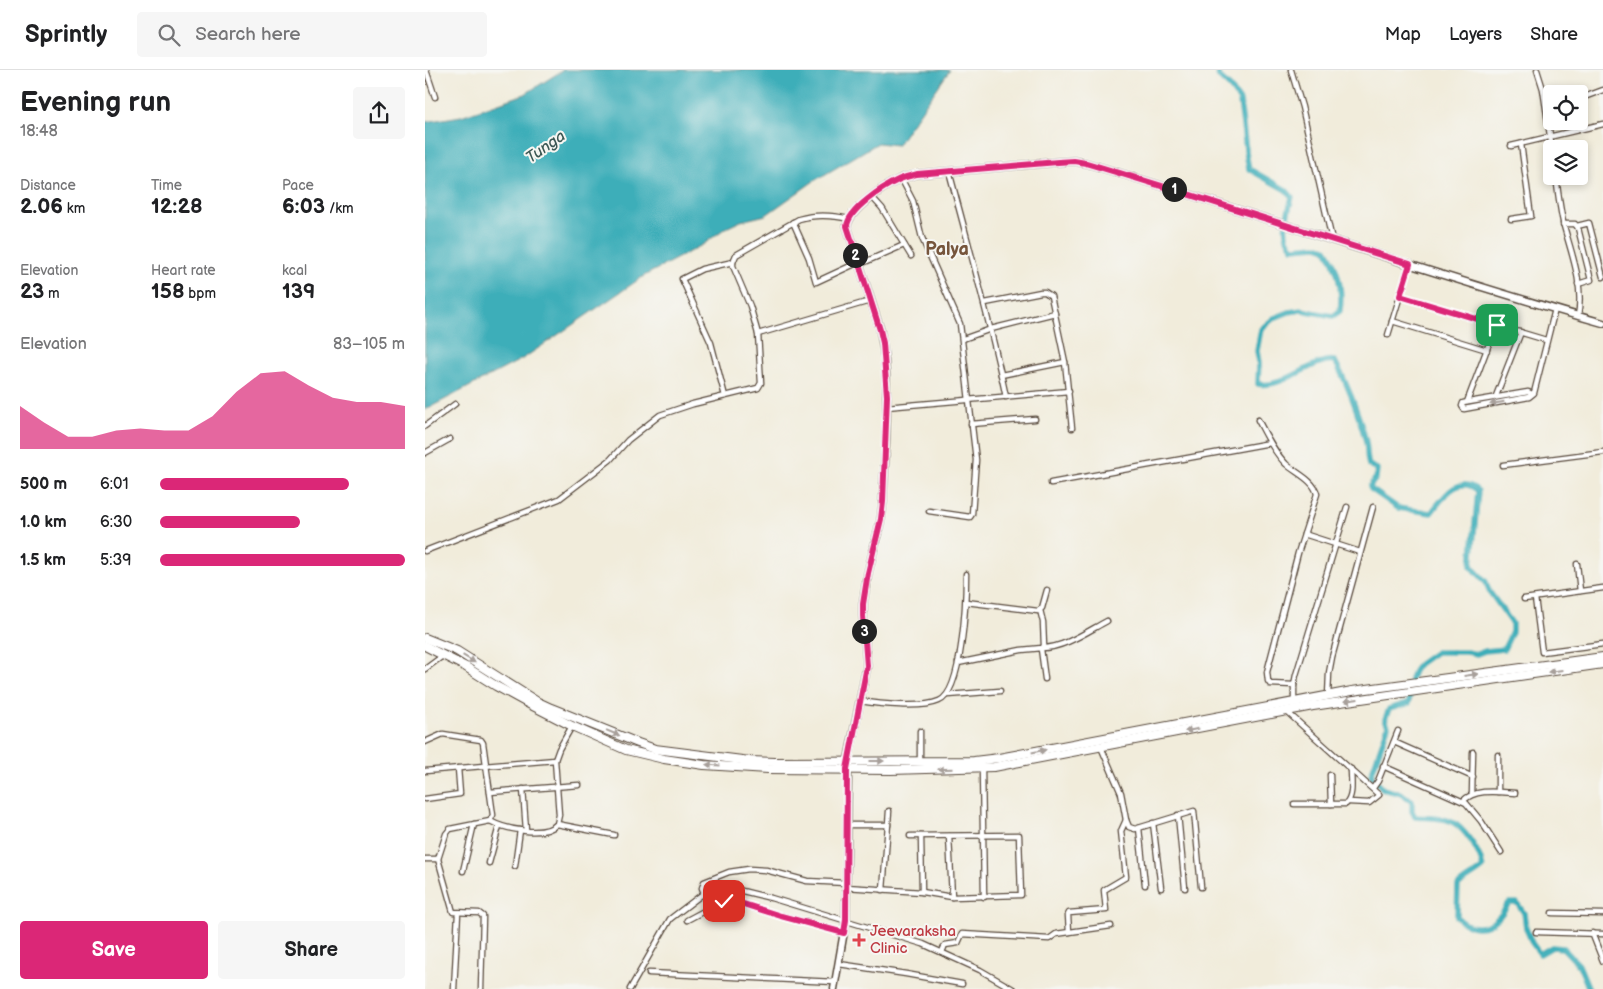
<!DOCTYPE html>
<meta charset="utf-8">
<style>
:root{--surface:#fff;--page:#f6f6f6;--text:#202124;--muted:#757577;--line:#e0e0e0;--accent:#db2777}
body{margin:0;font-family:"Balsamiq Sans",sans-serif;background:var(--page);color:var(--text);height:100vh;display:flex;flex-direction:column;font-size:19px;white-space:nowrap}
*{box-sizing:border-box;margin:0}
p{font-size:16px;color:var(--muted)}
.icon{flex:none;width:28px;height:28px;fill:none;stroke:currentColor;stroke-width:2;stroke-linecap:round;stroke-linejoin:round}
.map{position:relative;flex:1;overflow:hidden}
.side{display:flex;flex-direction:column;background:var(--surface);width:425px}
.side>*{flex:none}
.buttons{position:absolute;left:1118px;top:15px;display:grid;gap:10px}
.buttons a{display:grid;place-items:center;width:45px;height:45px;border-radius:5px;background:var(--surface);box-shadow:0 2px 8px #0003;font-size:25px}
.pin{position:absolute;display:grid;place-items:center;width:42px;height:42px;color:#fff;margin:-21px;border-radius:10px;box-shadow:0 2px 8px #0006}
.km{position:absolute;width:25px;height:25px;margin:-12px;border-radius:50%;background:#222;color:#fff;font-size:14px;line-height:25px;text-align:center}
.round{display:grid;place-items:center;flex:none;width:52px;height:52px;border-radius:5px;background:var(--page)}
.overview{display:flex;align-items:center;justify-content:space-between;height:85px;padding:0 20px}
h1{font-size:28px;font-weight:800;line-height:38px}
.metrics{display:grid;grid-template-columns:repeat(3,1fr);gap:8px;height:85px;padding:5px 20px}
.metrics div{display:grid;align-content:center}
.metrics b{font-size:21px;font-weight:800}
.metrics small{font-size:14px;font-weight:400}
.metrics p{font-size:14px}
.chart{height:140px;padding:10px 20px}
.chart p{display:flex;justify-content:space-between}
.chart svg{width:100%;height:90px;margin-top:5px;fill:var(--accent);opacity:.7}
.primary-button{display:flex;gap:10px;margin-top:auto;padding:10px 20px}
.primary-button a{flex:1;height:58px;border-radius:5px;background:var(--accent);color:#fff;font-size:20px;font-weight:800;line-height:58px;text-align:center}
.primary-button a+a{background:var(--page);color:var(--text)}
ul{padding:0 20px;list-style:none;font-size:16px}
li{display:grid;grid-template-columns:80px 60px 1fr;align-items:center;height:38px}
li i{height:12px;border-radius:6px;background:var(--accent)}
header{display:flex;align-items:center;gap:30px;box-sizing:border-box;height:70px;padding:0 25px;background:var(--surface);border-bottom:1px solid var(--line)}
header strong{font-size:24px}
nav{display:flex;gap:28px;margin-inline-start:auto;font-size:18px}
.search{width:350px;height:45px;background:var(--page);display:flex;align-items:center;gap:12px;box-sizing:border-box;padding:0 18px;border-radius:5px;color:var(--muted);font-size:19px}
main{display:flex;flex:1;min-height:0}
.map>svg:first-child{display:block}
.water{fill:#3eaeb9;stroke:#3c6c6c}
.lines{fill:none;stroke-linecap:round;stroke-linejoin:round}
.canal{stroke:#3eaeb9;stroke-width:5.5}
.street-casing{stroke:#56473a;stroke-width:7}
.secondary-casing{stroke:#56473a;stroke-width:9}
.highway-casing{stroke:#56473a;stroke-width:10}
.street{stroke:#fff;stroke-width:4.5}
.secondary{stroke:#fff;stroke-width:6}
.highway{stroke:#fff;stroke-width:8}
.oneway{fill:#a79f9a}
.route-casing{stroke:#fff;stroke-width:10}
.route{stroke:#db2777;stroke-width:6}
.health-dot{fill:#e0444e;stroke:#f6f6f2;stroke-width:2}
.labels{text-anchor:middle;stroke-width:4;stroke-linejoin:round;paint-order:stroke}
.health-label{font-size:15px;fill:#be3a42;stroke:#f6f6f2;text-anchor:start}
.water-label{font-size:16px;font-style:italic;fill:#3c5854;stroke:#f6f6f2}
.quarter-label{font-size:18px;font-weight:bold;fill:#76553c;stroke:#f6f6f2}
</style>
<header>
<strong>Sprintly</strong>
<div class="search"><svg class="icon" aria-label="search" viewBox="0 0 24 24"><circle cx="10" cy="10" r="6"/><path d="M15 15l6 6"/></svg>Search here</div>
<nav><a>Map</a><a>Layers</a><a>Share</a></nav>
</header>
<main>
<section class="side">
<div class="overview"><div><h1>Evening run</h1><p>18:48</p></div><a class="round"><svg class="icon" aria-label="share" viewBox="0 0 24 24"><path d="M12 15V3M7 8l5-5 5 5M5 13v7h14v-7"/></svg></a></div>
<div class="metrics">
<div><p>Distance</p><b>2.06<small> km</small></b></div>
<div><p>Time</p><b>12:28</b></div>
<div><p>Pace</p><b>6:03<small> /km</small></b></div>
</div>
<div class="metrics">
<div><p>Elevation</p><b>23<small> m</small></b></div>
<div><p>Heart rate</p><b>158<small> bpm</small></b></div>
<div><p>kcal</p><b>139</b></div>
</div>
<div class="chart"><p><span>Elevation</span>83–105 m</p>
<svg viewBox="0 0 160 44" preserveAspectRatio="none"><path d="M0 44V23L10 31L20 38L30 38L40 35L50 34L60 35L70 35L80 28L90 16L100 7L110 6L120 13L130 19L140 21L150 21L160 23V44z"/></svg>
</div>
<ul>
<li><b>500 m</b>6:01<i style="width:77%"></i></li>
<li><b>1.0 km</b>6:30<i style="width:57%"></i></li>
<li><b>1.5 km</b>5:39<i style="width:100%"></i></li>
</ul>
<div class="primary-button"><a>Save</a><a>Share</a></div>
</section>
<div class="map">
<svg width="1178" height="919" viewBox="0 0 1178 919">
<rect width="100%" height="100%" fill="#f6f6f2"/>
<filter id="ink" filterUnits="userSpaceOnUse"><feTurbulence type="fractalNoise" baseFrequency=".02" numOctaves="2"/><feDisplacementMap in="SourceGraphic" scale="10" xChannelSelector="R" yChannelSelector="G"/><feConvolveMatrix kernelMatrix="1 2 1 2 8 2 1 2 1" color-interpolation-filters="sRGB"/></filter>
<filter id="wash" filterUnits="userSpaceOnUse"><feTurbulence type="fractalNoise" baseFrequency=".0096" numOctaves="4" result="noise"/><feDisplacementMap in="SourceGraphic" scale="20" xChannelSelector="R" yChannelSelector="G"/><feGaussianBlur stdDeviation="1.12" result="paint"/><feColorMatrix in="noise" values="0 0 0 0 0 0 0 0 0 0 0 0 0 0 0 0 0 1.4 0 .05"/><feComposite in="paint" operator="in"/></filter>
<g filter="url(#wash)">
<rect width="100%" height="100%" fill="#f1ecdb"/>
<path class="water" d="M 138,0 L 525,0 L 472,75 L 453,73 L 389,111 L 341,145 L 316,151 L 299,159 L 279,174 L 219,206 L 99,288 L 0,340 L 0,52 L 36,46 L 100,24 Z"/>
<g class="lines">
<path class="canal" d="M 792,0 L 794,7 L 805,17 L 815,31 L 822,88 L 824,99 L 861,120 L 867,127 C 863,146 854,163 868,178 L 892,176 L 901,179 C 913,198 918,219 915,241 L 908,246 L 876,240 L 864,242 L 849,248 L 836,259 L 832,281 L 834,292 L 833,314 C 859,319 891,286 910,291 C 923,315 933,342 940,368 C 943,377 941,387 944,395 L 952,399 L 951,408 L 945,416 L 946,419 L 973,438 L 1006,443 C 1018,428 1033,403 1053,421 L 1046,496 L 1061,512 L 1064,521 L 1087,553 L 1087,562 L 1079,579 L 1060,581 L 1052,584 L 1042,582 L 1011,582 L 994,594 L 989,601 L 986,608 L 984,633 L 964,639 L 960,649 L 963,656 L 946,705 L 958,719 L 977,724 L 987,731 L 987,741 L 990,747 C 1000,748 1015,747 1025,751 C 1040,757 1056,784 1058,798 C 1050,805 1040,809 1033,816 L 1032,847 C 1043,859 1060,861 1072,849 C 1077,845 1080,838 1084,833 L 1092,833 L 1099,843 L 1101,858 L 1107,873 L 1115,884 L 1127,877 L 1138,878 L 1154,895 L 1164,919"/>
</g>
</g>
<g filter="url(#ink)">
<g class="lines">
<g class="street-casing">
<g id="street">
<path d="M 1,0 L 10,27"/>
<path d="M 866,0 L 877,37 L 907,170"/>
<path d="M 1112,0 L 1118,19 L 1127,79"/>
<path d="M 1154,29 L 1178,20"/>
<path d="M 1086,76 L 1178,54"/>
<path d="M 524,101 C 544,177 565,251 581,327"/>
<path d="M 1131,106 C 1133,123 1135,140 1139,156 C 1147,185 1159,216 1153,246"/>
<path d="M 476,108 L 488,131 L 497,168 L 535,254 L 551,390 L 547,444 L 545,447 L 504,441"/>
<path d="M 447,127 L 457,138 L 486,186"/>
<path d="M 1086,149 L 1106,146 L 1096,74"/>
<path d="M 368,152 L 384,188 L 391,212 L 432,193"/>
<path d="M 1138,154 L 1150,154 L 1153,158 L 1166,210 L 1153,214"/>
<path d="M 1152,156 L 1164,153 L 1178,207"/>
<path d="M 433,195 L 479,175"/>
<path d="M 975,226 L 1121,270"/>
<path d="M 560,233 L 616,222 L 620,222 L 626,226 L 640,292 L 647,358"/>
<path d="M 967,251 L 1062,280"/>
<path d="M 333,264 L 445,231"/>
<path d="M 963,265 L 985,193"/>
<path d="M 538,269 L 566,259 L 630,243"/>
<path d="M 576,305 L 640,292"/>
<path d="M 1107,324 L 1103,322 L 1038,333 L 1037,336 L 1039,339 L 1104,327 L 1109,323 L 1130,239"/>
<path d="M 300,326 L 286,273 L 257,209 L 277,199 L 308,192"/>
<path d="M 1071,326 L 1096,262"/>
<path d="M 1042,332 L 1071,255"/>
<path d="M 461,337 L 644,321"/>
<path d="M 833,350 C 841,365 849,382 861,394 C 871,403 889,410 892,424 L 873,483 L 842,602 L 843,611 L 845,614 L 869,615"/>
<path d="M 546,354 L 610,349"/>
<path d="M 0,356 L 30,334"/>
<path d="M 0,383 L 25,369"/>
<path d="M 1078,395 L 1178,382"/>
<path d="M 626,413 L 845,373"/>
<path d="M 879,464 L 935,482"/>
<path d="M 0,481 L 134,429 L 185,390 L 203,370 L 235,345 L 268,334 L 333,318 L 336,313 L 333,264 L 325,236 L 308,196 L 308,192 L 311,185 L 374,149 C 391,144 407,145 424,149"/>
<path d="M 1152,494 L 1155,521"/>
<path d="M 1110,528 L 1117,582 L 1178,574"/>
<path d="M 1099,529 L 1178,518"/>
<path d="M 541,532 L 613,541 L 617,538 L 622,520"/>
<path d="M 617,578 C 639,578 663,561 682,551"/>
<path d="M 616,579 L 620,609"/>
<path d="M 533,593 L 596,580 L 617,578 L 619,576 L 618,552 L 615,540"/>
<path d="M 0,599 L 19,585"/>
<path d="M 523,625 L 575,621"/>
<path d="M 903,626 L 904,603 L 907,587 L 948,437"/>
<path d="M 435,631 C 454,634 496,639 514,631 C 538,622 541,528 541,504"/>
<path d="M 869,633 L 869,615 L 871,605 L 922,437"/>
<path d="M 861,641 L 954,725 L 944,733 L 924,732"/>
<path d="M 495,661 L 495,691"/>
<path d="M 0,672 L 18,664 L 56,670 L 58,673 L 68,745 L 65,751 L 25,759 L 21,764 L 13,789 L 0,789"/>
<path d="M 969,672 L 1048,707"/>
<path d="M 676,677 L 696,723 L 701,750 L 704,757 L 710,759 L 769,741 L 776,817"/>
<path d="M 1073,685 L 1073,722"/>
<path d="M 958,696 L 1041,733 L 1056,751 L 1076,782"/>
<path d="M 557,698 L 559,827"/>
<path d="M 0,701 L 130,690"/>
<path d="M 905,705 L 906,734"/>
<path d="M 948,718 L 953,711 L 973,661"/>
<path d="M 98,719 L 101,760"/>
<path d="M 65,722 L 154,715"/>
<path d="M 1047,724 L 1048,682"/>
<path d="M 0,729 L 35,724 L 33,698"/>
<path d="M 1038,731 C 1051,718 1073,722 1090,723"/>
<path d="M 869,734 L 921,734 C 929,726 926,710 926,699"/>
<path d="M 753,745 L 760,818"/>
<path d="M 65,751 C 80,759 119,768 132,754 L 134,745 L 130,690 L 134,679 L 147,656"/>
<path d="M 728,753 L 736,818"/>
<path d="M 132,754 L 189,765"/>
<path d="M 422,755 L 463,755"/>
<path d="M 714,758 L 720,815"/>
<path d="M 496,766 L 497,822"/>
<path d="M 524,766 L 527,827"/>
<path d="M 13,789 L 28,842 L 54,843 L 58,846 L 56,919"/>
<path d="M 64,793 L 74,756"/>
<path d="M 90,796 L 95,760"/>
<path d="M 38,801 L 49,754"/>
<path d="M 421,817 L 497,822 L 527,827 L 596,825 L 594,765 L 485,766"/>
<path d="M 458,820 L 464,741"/>
<path d="M 279,823 L 277,818 L 279,812 L 304,802 L 324,799 L 341,800 L 382,811 L 421,813"/>
<path d="M 1127,843 L 1178,844"/>
<path d="M 262,850 L 294,833 L 304,831 L 419,863"/>
<path d="M 644,862 L 643,845 L 644,843 L 681,840 L 679,820 L 701,807 L 696,761 L 701,750"/>
<path d="M 1111,862 L 1178,864"/>
<path d="M 1167,863 L 1178,891"/>
<path d="M 517,882 L 520,875 L 533,873 L 537,864 L 624,869 L 631,864 L 686,856"/>
<path d="M 414,894 L 481,904 L 537,914"/>
<path d="M 224,903 L 410,912"/>
<path d="M 29,919 L 33,843"/>
<path d="M 205,919 L 245,849 L 279,823 L 290,818 L 301,817 L 346,828 L 498,874 L 555,900 L 588,919"/>
</g>
</g>
<g class="secondary-casing">
<path id="secondary" d="M 409,919 L 421,850 L 423,691 L 442,596 L 438,546 L 438,534 L 443,503 L 456,449 L 458,432 C 460,375 467,315 455,259 L 422,156 C 425,139 458,117 473,110 C 479,107 486,106 493,104 L 633,92 L 649,91 L 661,93 C 834,144 1004,204 1178,253"/>
</g>
<g class="highway-casing">
<g id="highway">
<path d="M 0,568 L 32,581 L 111,631 L 126,638 L 213,673 L 230,679 L 325,691 L 350,692 L 549,691 L 574,688 L 927,621 L 1178,587"/>
<path d="M 0,576 L 41,597 L 71,616 L 104,634 L 147,656 L 201,680 L 239,689 L 279,695 L 343,699 L 466,700 L 569,697 L 888,636 L 1178,594"/>
</g>
</g>
<use href="#street" class="street"/>
<use href="#secondary" class="secondary"/>
<use href="#highway" class="highway"/>
</g>
<defs><path id="oneway-solid" d="M-6-.8H1V-3.2L6.5 0L1 3.2V.8H-6Z" transform="scale(1.25)"/></defs>
<g class="oneway">
<use href="#oneway-solid" transform="translate(1072 333) rotate(170)"/>
<use href="#oneway-solid" transform="translate(44 589) rotate(31)"/>
<use href="#oneway-solid" transform="translate(1130 601) rotate(172)"/>
<use href="#oneway-solid" transform="translate(1046 605) rotate(-8)"/>
<use href="#oneway-solid" transform="translate(926 630) rotate(172)"/>
<use href="#oneway-solid" transform="translate(767 660) rotate(169)"/>
<use href="#oneway-solid" transform="translate(188 663) rotate(22)"/>
<use href="#oneway-solid" transform="translate(614 681) rotate(-11)"/>
<use href="#oneway-solid" transform="translate(452 691)"/>
<use href="#oneway-solid" transform="translate(288 695) rotate(-177)"/>
<use href="#oneway-solid" transform="translate(520 699) rotate(179)"/>
</g>
</g>
<g class="lines" filter="url(#ink)">
<g class="route-casing">
<path id="route" d="M 299,831 L 312,832 L 356,846 L 419,863 L 421,850 L 422,699 L 442,596 L 438,546 L 438,534 L 443,503 L 456,449 L 458,432 L 462,326 L 458,273 L 455,260 L 422,156 C 424,139 458,117 473,110 C 479,107 486,106 492,104 L 633,92 L 649,91 L 661,93 C 769,125 877,161 985,194 L 975,226 L 1072,255"/>
</g>
<use href="#route" class="route"/>
</g>
<path class="health-dot" d="M431.5 862.5h5v5h5v5h-5v5h-5v-5h-5v-5h5z"/>
<g class="labels">
<g class="health-label">
<text x="445" y="866">Jeevaraksha<tspan x="445" dy="17">Clinic</tspan></text>
</g>
<g class="water-label">
<text transform="translate(120 76) rotate(-35)" y="6">Tunga</text>
</g>
<g class="quarter-label">
<text x="522" y="185">Palya</text>
</g>
</g>
</svg>
<div class="buttons">
<a><svg class="icon" aria-label="locate" viewBox="0 0 24 24"><circle cx="12" cy="12" r="6"/><path d="M12 2v4M12 18v4M2 12h4M18 12h4"/></svg></a>
<a><svg class="icon" aria-label="layers" viewBox="0 0 24 24"><path d="M12 4l9 5-9 5-9-5zM3 14l9 5 9-5"/></svg></a>
</div>
<div class="pin" style="left:1072px;top:255px;background:#1e9e55"><svg class="icon" aria-label="arrive" viewBox="0 0 24 24"><path d="M6 21V4h12l-3 4 3 4H6"/></svg></div>
<div class="pin" style="left:299px;top:831px;background:#d93025"><svg class="icon" aria-label="check" viewBox="0 0 24 24"><path d="M5 12l5 5 9-10"/></svg></div>
<b class="km" style="left:749px;top:119px">1</b>
<b class="km" style="left:430px;top:185px">2</b>
<b class="km" style="left:439px;top:561px">3</b>
</div>
</main>
